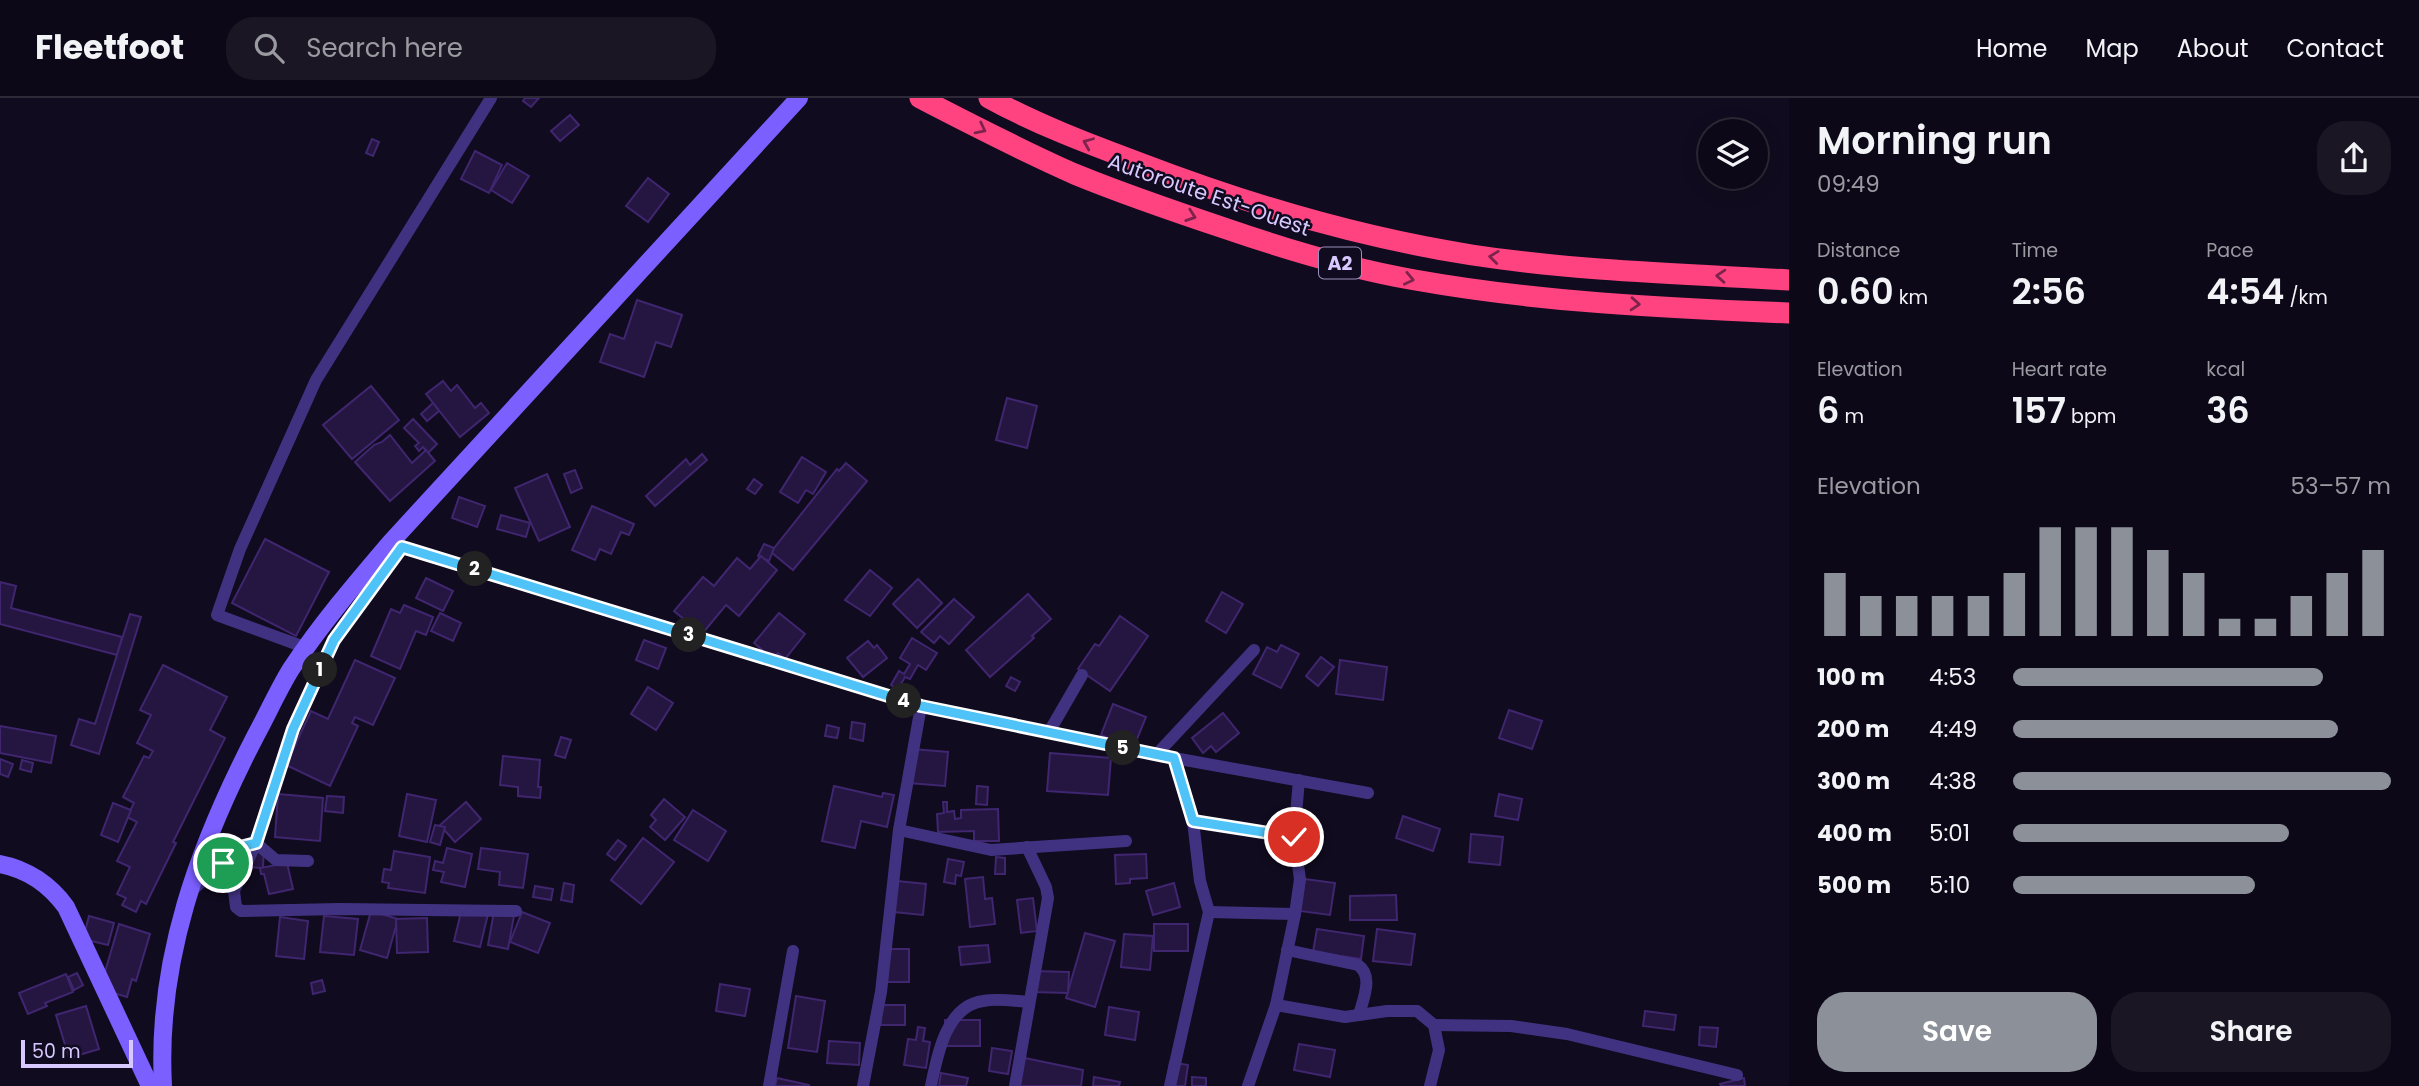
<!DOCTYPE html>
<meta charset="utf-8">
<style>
:root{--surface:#0d0817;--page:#1b1624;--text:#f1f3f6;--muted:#9a9aa1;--line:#2d2936;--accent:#8c9099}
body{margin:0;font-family:Poppins,sans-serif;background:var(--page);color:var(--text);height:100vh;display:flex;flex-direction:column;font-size:26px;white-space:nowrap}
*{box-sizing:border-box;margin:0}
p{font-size:23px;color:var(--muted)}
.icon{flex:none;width:38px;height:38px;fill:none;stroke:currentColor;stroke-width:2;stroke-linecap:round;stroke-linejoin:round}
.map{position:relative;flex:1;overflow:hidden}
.details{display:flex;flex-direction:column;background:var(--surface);width:630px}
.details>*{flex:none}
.fabs{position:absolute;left:1698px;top:21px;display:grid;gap:14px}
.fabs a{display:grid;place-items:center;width:70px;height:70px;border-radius:50%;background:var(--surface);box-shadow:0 4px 18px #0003,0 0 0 2px var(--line);font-size:35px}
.scale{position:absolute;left:21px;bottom:18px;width:112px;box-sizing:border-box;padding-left:7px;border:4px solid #d7c8ff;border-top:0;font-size:19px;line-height:24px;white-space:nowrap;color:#d7c8ff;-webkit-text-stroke:5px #110b1f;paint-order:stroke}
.pin{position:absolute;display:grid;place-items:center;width:60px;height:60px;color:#fff;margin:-30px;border:4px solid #fff;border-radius:50%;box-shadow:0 2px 7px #0007}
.km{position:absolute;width:35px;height:35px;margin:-18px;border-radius:50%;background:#222;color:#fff;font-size:19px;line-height:35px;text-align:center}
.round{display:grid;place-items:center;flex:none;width:74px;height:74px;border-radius:28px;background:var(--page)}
.head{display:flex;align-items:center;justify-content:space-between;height:119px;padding:0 28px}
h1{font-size:38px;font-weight:600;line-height:52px}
.stats{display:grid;grid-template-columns:repeat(3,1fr);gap:10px;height:119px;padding:7px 28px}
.stats div{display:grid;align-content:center}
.stats b{font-size:35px;font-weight:600}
.stats small{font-size:19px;font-weight:400}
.stats p{font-size:19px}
.chart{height:196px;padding:14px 28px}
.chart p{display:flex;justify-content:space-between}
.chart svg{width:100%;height:126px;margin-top:7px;stroke:var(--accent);stroke-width:6}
.button{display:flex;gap:14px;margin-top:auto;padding:14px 28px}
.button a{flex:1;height:80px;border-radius:28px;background:var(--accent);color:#fff;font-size:28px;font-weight:600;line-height:80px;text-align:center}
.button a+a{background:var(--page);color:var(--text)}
ul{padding:0 28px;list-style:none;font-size:23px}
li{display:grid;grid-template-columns:112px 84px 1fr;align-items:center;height:52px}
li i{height:18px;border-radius:9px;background:var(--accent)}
header{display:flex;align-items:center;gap:42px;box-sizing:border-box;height:98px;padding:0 35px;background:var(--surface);border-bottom:2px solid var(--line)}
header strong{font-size:33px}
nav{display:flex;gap:38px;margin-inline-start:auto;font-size:24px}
.search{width:490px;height:63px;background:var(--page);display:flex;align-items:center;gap:18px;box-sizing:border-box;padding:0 24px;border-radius:28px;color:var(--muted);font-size:26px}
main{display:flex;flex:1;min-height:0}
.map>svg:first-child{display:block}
.building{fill:#251541;stroke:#3f266f;stroke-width:2}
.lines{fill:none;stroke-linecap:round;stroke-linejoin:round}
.street{stroke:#413281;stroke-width:12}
.secondary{stroke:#7c5fff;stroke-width:18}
.highway{stroke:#ff4380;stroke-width:21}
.oneway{stroke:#7c244b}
.route-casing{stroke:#fff;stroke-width:14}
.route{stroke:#4fc3f7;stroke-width:9}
.labels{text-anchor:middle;stroke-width:5;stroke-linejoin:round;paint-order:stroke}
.shield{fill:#110b1f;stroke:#9c8fbc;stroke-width:2}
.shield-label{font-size:19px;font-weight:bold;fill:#d7c8ff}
.street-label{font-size:21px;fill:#d7c8ff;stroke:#110b1f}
</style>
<header>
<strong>Fleetfoot</strong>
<div class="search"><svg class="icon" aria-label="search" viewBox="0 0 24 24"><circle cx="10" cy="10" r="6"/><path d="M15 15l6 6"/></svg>Search here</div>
<nav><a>Home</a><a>Map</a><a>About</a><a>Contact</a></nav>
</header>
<main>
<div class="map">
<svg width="1789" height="988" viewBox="0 0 1789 988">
<rect width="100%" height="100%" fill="#110b1f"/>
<g class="building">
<path d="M 525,0 L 539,0 L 531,9 L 523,3 Z"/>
<path d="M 570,17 L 579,27 L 560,43 L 551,33 Z"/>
<path d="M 372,41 L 379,44 L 373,58 L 366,55 Z"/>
<path d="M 475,53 L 502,67 L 489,95 L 461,81 Z"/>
<path d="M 507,65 L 529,78 L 512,105 L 491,92 Z"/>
<path d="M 648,80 L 669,96 L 648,124 L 626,108 Z"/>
<path d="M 637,202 L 682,217 L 671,249 L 656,244 L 644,279 L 600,264 L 610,236 L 624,241 Z"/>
<path d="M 443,283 L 451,293 L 457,287 L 475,310 L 481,305 L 489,315 L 460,339 L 426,296 Z"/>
<path d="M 371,288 L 399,322 L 352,361 L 323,327 Z"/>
<path d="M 1007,300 L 1037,308 L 1027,350 L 996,342 Z"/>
<path d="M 433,305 L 439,313 L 427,323 L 421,316 Z"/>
<path d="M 413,321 L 437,346 L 428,355 L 423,349 L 419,353 L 415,348 L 419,345 L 404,330 Z"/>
<path d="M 390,337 L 412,365 L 426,352 L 435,363 L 390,403 L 355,364 L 374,347 L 382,344 Z"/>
<path d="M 702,356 L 707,362 L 655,408 L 646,398 L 686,361 L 690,367 Z"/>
<path d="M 802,359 L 826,374 L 813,396 L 806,392 L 798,405 L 780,394 Z"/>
<path d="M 846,365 L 867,383 L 793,472 L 771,454 L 837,371 L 839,373 Z"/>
<path d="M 575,372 L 582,390 L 571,395 L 564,376 Z"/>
<path d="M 547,376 L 570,429 L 539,443 L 515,390 Z"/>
<path d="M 754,381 L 762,387 L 755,396 L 747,391 Z"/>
<path d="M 459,399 L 485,408 L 477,429 L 452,420 Z"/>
<path d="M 592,408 L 634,426 L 629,437 L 621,434 L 611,456 L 600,451 L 595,462 L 572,452 Z"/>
<path d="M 501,417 L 530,425 L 526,439 L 497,431 Z"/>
<path d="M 265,441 L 329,474 L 296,538 L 232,505 Z"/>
<path d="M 764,446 L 774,450 L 769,463 L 758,458 Z"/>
<path d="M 761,458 L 777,472 L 739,518 L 726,507 L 702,536 L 674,513 L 703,479 L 714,488 L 737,460 L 750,471 Z"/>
<path d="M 870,472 L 892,490 L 870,518 L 845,502 Z"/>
<path d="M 426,480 L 453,493 L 443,513 L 416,500 Z"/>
<path d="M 918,481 L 942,505 L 917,530 L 893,506 Z"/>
<path d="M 0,484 L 16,488 L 11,510 L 122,539 L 117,557 L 0,526 Z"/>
<path d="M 1222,494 L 1243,506 L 1226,535 L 1206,523 Z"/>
<path d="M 1028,496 L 1051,521 L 1032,538 L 1034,540 L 990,579 L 966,552 Z"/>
<path d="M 954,501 L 974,519 L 949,546 L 940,538 L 934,545 L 921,534 Z"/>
<path d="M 404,507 L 433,519 L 426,537 L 416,533 L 400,571 L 371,558 L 391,511 L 400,515 Z"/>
<path d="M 440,515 L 461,525 L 453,543 L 431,533 Z"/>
<path d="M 779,515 L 805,536 L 785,561 L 778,555 L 773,561 L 754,545 Z"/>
<path d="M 130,516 L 141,519 L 99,656 L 71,647 L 79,621 L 95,626 Z"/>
<path d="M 1120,518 L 1148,538 L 1110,593 L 1078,571 L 1095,546 L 1099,548 Z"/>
<path d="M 912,540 L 937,555 L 926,572 L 918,567 L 910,581 L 905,579 L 898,591 L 891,587 L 899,573 L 904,576 L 910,566 L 900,560 Z"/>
<path d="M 644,542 L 666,550 L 658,571 L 636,562 Z"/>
<path d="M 868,543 L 874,550 L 877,547 L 887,560 L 863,579 L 847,560 Z"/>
<path d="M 1281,547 L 1299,556 L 1281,590 L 1253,576 L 1267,549 L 1277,554 Z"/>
<path d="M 1321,559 L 1334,569 L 1318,588 L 1306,578 Z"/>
<path d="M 355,562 L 395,580 L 373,627 L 355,619 L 352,625 L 358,628 L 330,688 L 286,667 L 311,613 L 328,621 Z"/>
<path d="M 1340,562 L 1387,569 L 1383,602 L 1336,596 Z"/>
<path d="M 163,567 L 227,599 L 210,632 L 225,640 L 173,744 L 176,745 L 146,806 L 141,803 L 136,814 L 122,807 L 126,800 L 117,796 L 130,769 L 117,763 L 137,724 L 127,719 L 134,705 L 123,699 L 144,658 L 149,660 L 153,653 L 137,645 L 151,617 L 140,612 Z"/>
<path d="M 1011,579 L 1020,584 L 1015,593 L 1006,588 Z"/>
<path d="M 648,589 L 673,605 L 656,632 L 631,616 Z"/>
<path d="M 1113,606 L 1146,619 L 1135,646 L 1115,639 L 1113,642 L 1101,637 Z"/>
<path d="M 1509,612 L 1542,623 L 1532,651 L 1499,640 Z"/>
<path d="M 1223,615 L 1239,635 L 1216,654 L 1211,648 L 1203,655 L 1192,640 Z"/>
<path d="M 852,624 L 865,626 L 863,643 L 850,640 Z"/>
<path d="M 827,627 L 839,630 L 837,640 L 825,638 Z"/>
<path d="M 0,628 L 56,638 L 51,665 L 0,655 Z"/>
<path d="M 561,639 L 571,642 L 565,660 L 555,657 Z"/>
<path d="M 912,651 L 948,654 L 945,688 L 909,685 Z"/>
<path d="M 1050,655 L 1111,660 L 1108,697 L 1047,693 Z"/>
<path d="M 503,658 L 540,662 L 538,689 L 541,689 L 540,700 L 518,698 L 518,689 L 500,687 Z"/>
<path d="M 0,661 L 13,666 L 8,679 L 0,676 Z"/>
<path d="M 22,662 L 33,665 L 31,674 L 20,671 Z"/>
<path d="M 834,688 L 882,699 L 883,695 L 894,697 L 887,729 L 861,723 L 855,750 L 822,743 Z"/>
<path d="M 977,688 L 988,689 L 987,707 L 976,706 Z"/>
<path d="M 278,696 L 323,700 L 320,743 L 275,739 Z"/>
<path d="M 407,696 L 436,702 L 427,744 L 399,738 Z"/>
<path d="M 1499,696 L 1522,701 L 1518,722 L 1495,718 Z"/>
<path d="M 327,698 L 344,699 L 343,715 L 325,713 Z"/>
<path d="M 664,701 L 685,719 L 665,742 L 650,729 L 656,722 L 651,717 Z"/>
<path d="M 466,704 L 481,721 L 455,744 L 440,727 Z"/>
<path d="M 943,704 L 947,704 L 947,714 L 954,713 L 955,721 L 961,720 L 961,712 L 998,711 L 999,743 L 974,743 L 974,733 L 938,734 L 937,716 L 944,715 Z"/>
<path d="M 113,705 L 131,712 L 118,744 L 101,737 Z"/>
<path d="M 693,712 L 726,733 L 708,763 L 674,742 Z"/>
<path d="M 1403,718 L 1440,731 L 1433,753 L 1396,740 Z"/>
<path d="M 435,727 L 445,729 L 440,747 L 430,744 Z"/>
<path d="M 1471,736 L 1503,739 L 1500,767 L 1469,764 Z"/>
<path d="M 643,740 L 674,764 L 641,806 L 611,782 Z"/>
<path d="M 618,742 L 626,748 L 615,762 L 607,756 Z"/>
<path d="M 249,748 L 264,748 L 263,770 L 248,769 Z"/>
<path d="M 447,750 L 472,756 L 465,789 L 441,784 L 444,774 L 433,772 L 435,763 L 443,765 Z"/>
<path d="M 481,750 L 528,756 L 523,790 L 499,787 L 500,774 L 478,771 Z"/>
<path d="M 394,753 L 430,759 L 425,795 L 388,790 L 389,785 L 382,784 L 384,771 L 391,772 Z"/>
<path d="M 1146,756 L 1147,780 L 1130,781 L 1130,785 L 1116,786 L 1115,757 Z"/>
<path d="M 996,759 L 1005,760 L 1005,776 L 995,776 Z"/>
<path d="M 948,761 L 964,764 L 961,778 L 956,777 L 955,786 L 944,784 Z"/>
<path d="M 287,765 L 293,791 L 269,796 L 264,776 L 261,776 L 260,770 Z"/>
<path d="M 983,779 L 985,801 L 992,800 L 995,826 L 970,829 L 965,781 Z"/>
<path d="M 1305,781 L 1335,785 L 1330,817 L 1300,813 Z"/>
<path d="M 897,783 L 926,786 L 923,817 L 894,814 Z"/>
<path d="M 564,785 L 574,787 L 572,804 L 561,802 Z"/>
<path d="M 1174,785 L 1180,809 L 1153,817 L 1146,793 Z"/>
<path d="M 535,788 L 553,791 L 551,802 L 533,799 Z"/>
<path d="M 1396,797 L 1397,822 L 1350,822 L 1350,798 Z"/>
<path d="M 1033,800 L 1037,833 L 1021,835 L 1017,802 Z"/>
<path d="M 495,808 L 515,812 L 508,851 L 488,847 Z"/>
<path d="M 462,810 L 488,816 L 480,849 L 454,843 Z"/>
<path d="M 371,813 L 398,821 L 387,860 L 360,852 Z"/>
<path d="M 522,814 L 550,825 L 538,855 L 510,844 Z"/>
<path d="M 89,818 L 114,825 L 108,847 L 83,841 Z"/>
<path d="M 324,818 L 358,821 L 354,857 L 320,854 Z"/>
<path d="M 280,819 L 308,823 L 304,861 L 276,858 Z"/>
<path d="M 427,820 L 428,854 L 397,855 L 396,821 Z"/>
<path d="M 119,826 L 150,836 L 136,883 L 132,881 L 127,899 L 100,891 Z"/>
<rect x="1154" y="826" width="34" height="27"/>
<path d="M 1317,831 L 1364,838 L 1361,861 L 1313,854 Z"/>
<path d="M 1377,831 L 1415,836 L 1411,867 L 1373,863 Z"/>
<path d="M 1085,835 L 1115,843 L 1095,909 L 1066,900 Z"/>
<path d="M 1124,836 L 1153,838 L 1150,872 L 1121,869 Z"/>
<path d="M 988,847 L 990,864 L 961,867 L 959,849 Z"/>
<path d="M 882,851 L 909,851 L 909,884 L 881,884 Z"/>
<path d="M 1033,873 L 1069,874 L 1068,895 L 1032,894 Z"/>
<path d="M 77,875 L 83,887 L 74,892 L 68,879 Z"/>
<path d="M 66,876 L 73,894 L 45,905 L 47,908 L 28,916 L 19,895 Z"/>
<path d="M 322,882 L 325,893 L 313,896 L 311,885 Z"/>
<path d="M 720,886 L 750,891 L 745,918 L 716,913 Z"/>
<path d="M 796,898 L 825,903 L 817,954 L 788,950 Z"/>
<path d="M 880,907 L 905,907 L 905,927 L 881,927 Z"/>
<path d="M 86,908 L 99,951 L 69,960 L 56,917 Z"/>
<path d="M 1109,909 L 1139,914 L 1135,942 L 1105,937 Z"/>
<path d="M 1645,913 L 1676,917 L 1674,932 L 1643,928 Z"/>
<rect x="945" y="922" width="35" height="26"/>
<path d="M 918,929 L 925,930 L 923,943 L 930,944 L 926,970 L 904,967 L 908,941 L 916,942 Z"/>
<path d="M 1700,929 L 1718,930 L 1716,949 L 1699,947 Z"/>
<path d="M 829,943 L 860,945 L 859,967 L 827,965 Z"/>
<path d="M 1299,946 L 1335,952 L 1330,979 L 1294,972 Z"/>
<path d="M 992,950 L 1012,953 L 1008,976 L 989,973 Z"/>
<path d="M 1020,959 L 1083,972 L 1081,988 L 1016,988 Z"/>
<path d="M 1170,964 L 1188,967 L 1185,988 L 1166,988 Z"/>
<path d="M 941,975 L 968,980 L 966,988 L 939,988 Z"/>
<path d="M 1094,979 L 1120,984 L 1119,988 L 1093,988 Z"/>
<path d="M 1192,979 L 1206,980 L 1206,988 L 1192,988 Z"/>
<path d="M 777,980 L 809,987 L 809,988 L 775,988 Z"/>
<path d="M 1744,980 L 1745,988 L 1721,988 L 1720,986 Z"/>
</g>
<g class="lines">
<g class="street">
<path d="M 390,445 L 921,608 L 1174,660 L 1368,695"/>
<path d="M 402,449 L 334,542 L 293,631 L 256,745 L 234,793 L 236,809 L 241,813 L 340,811 L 516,813"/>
<path d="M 307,550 L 217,517 L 240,451 L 316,282 L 491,0"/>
<path d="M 1049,634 L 1082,577"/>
<path d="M 1156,657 L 1254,552"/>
<path d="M 1193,723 L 1294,739"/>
<path d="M 899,732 L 991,752 L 1126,743"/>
<path d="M 190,794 L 244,748 L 256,745 L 276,762 L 308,763"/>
<path d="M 1209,814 L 1295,816"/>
<path d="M 1287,852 L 1358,867 C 1374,878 1363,901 1359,917"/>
<path d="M 1276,907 L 1345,919 L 1387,913 L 1417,913 L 1434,927 L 1439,952 L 1430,988"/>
<path d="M 1434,927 L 1511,928 L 1567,936 L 1737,977"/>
<path d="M 769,988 L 793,853"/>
<path d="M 863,988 L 881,894 L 899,732 L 921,608"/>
<path d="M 931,988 C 937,958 946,908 983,903 C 998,900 1014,903 1028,904"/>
<path d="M 1015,988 L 1048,800 L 1046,789 L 1027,749"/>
<path d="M 1170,988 L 1209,814 L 1200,783 L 1193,723 L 1174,660"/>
<path d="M 1248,988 L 1276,907 L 1295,816 L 1300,781 L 1294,739 L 1299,682"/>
</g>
<g class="secondary">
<path d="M 0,766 C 27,771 50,787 66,809 L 150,988"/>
<path d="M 163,988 C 156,862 199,747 256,637 C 268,615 278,592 291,571 C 321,526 355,486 390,445 L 799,0"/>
</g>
<g class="highway">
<path d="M 920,0 C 972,27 1024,54 1077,77 C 1126,97 1176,114 1227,131 C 1288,152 1351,171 1415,182 C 1538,204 1665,210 1789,215"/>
<path d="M 989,0 C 1036,26 1089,46 1140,65 C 1247,106 1357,139 1472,157 C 1576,173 1684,176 1789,182"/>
</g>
</g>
<defs><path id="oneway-chevron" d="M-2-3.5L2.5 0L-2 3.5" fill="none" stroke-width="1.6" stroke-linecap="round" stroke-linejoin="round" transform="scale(1.75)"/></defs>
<g class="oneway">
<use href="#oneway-chevron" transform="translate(981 31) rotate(27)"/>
<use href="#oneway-chevron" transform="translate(1088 45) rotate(-157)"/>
<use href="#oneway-chevron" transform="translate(1191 118) rotate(19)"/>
<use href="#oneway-chevron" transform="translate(1494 159) rotate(-173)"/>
<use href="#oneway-chevron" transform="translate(1721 178) rotate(-176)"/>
<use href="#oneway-chevron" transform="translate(1409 181) rotate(12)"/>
<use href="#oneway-chevron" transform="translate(1635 206) rotate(4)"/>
</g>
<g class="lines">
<g class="route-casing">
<path id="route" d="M 223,765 L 244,748 L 256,745 L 293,631 L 334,542 L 402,449 L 921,608 L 1174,660 L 1193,723 L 1294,739"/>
</g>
<use href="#route" class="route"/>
</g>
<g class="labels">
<rect class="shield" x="1319" y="149.5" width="42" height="31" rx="5"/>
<g class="shield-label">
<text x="1340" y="172">A2</text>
</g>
<g class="street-label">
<text transform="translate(1209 97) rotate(19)" y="7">Autoroute Est-Ouest</text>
</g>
</g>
</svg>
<div class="fabs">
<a><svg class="icon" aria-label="layers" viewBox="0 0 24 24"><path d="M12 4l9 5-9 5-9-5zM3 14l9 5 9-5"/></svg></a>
</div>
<div class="scale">50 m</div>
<div class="pin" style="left:223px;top:765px;background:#1e9e55"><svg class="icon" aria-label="arrive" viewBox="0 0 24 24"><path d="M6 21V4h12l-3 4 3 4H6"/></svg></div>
<div class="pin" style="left:1294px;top:739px;background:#d93025"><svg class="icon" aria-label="check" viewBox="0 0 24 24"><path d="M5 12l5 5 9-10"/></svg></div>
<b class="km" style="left:320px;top:572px">1</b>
<b class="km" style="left:475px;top:471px">2</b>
<b class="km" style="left:689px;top:537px">3</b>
<b class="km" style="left:904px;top:603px">4</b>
<b class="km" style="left:1123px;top:650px">5</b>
</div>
<section class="details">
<div class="head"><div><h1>Morning run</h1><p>09:49</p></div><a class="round"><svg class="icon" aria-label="share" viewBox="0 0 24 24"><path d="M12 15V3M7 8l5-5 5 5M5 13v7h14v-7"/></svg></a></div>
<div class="stats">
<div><p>Distance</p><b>0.60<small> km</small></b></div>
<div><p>Time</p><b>2:56</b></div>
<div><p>Pace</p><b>4:54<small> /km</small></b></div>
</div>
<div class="stats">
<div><p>Elevation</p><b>6<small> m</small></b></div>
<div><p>Heart rate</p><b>157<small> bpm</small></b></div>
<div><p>kcal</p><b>36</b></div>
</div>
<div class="chart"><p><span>Elevation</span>53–57 m</p>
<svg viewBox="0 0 160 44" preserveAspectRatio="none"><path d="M5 44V22M15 44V30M25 44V30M35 44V30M45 44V30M55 44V22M65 44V6M75 44V6M85 44V6M95 44V14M105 44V22M115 44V38M125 44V38M135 44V30M145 44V22M155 44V14"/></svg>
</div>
<ul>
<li><b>100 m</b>4:53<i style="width:82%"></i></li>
<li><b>200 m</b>4:49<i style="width:86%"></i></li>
<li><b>300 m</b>4:38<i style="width:100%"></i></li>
<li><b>400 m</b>5:01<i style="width:73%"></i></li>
<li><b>500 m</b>5:10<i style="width:64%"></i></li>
</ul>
<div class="button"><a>Save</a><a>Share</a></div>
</section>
</main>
